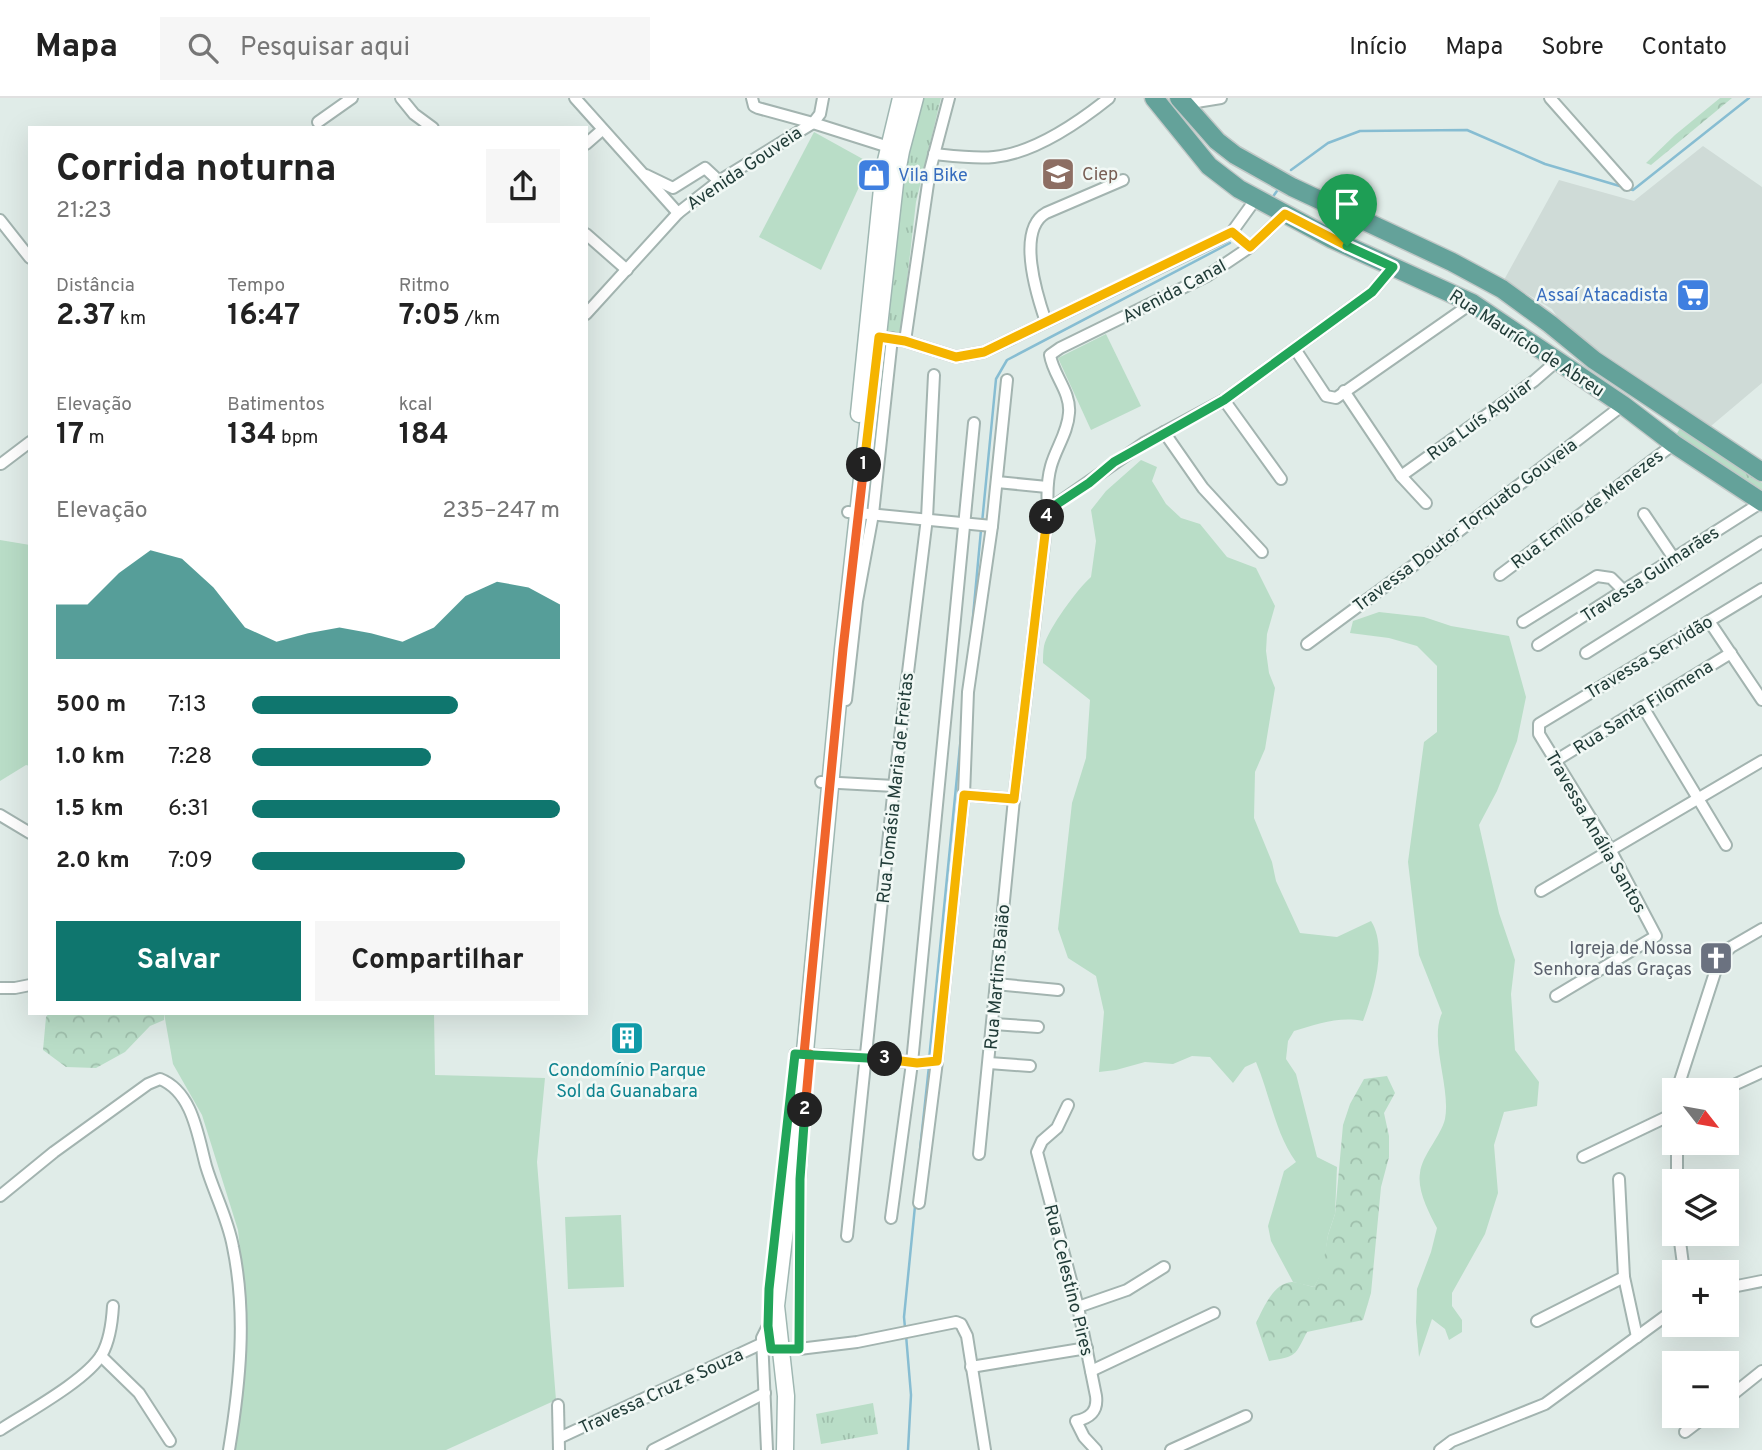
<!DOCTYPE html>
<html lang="pt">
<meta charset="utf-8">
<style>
:root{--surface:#fff;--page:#f6f6f6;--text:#222;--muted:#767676;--line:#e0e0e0;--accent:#0f766e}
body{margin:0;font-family:Overpass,sans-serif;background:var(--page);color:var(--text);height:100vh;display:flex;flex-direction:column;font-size:26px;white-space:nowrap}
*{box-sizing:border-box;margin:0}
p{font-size:23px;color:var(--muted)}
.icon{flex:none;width:38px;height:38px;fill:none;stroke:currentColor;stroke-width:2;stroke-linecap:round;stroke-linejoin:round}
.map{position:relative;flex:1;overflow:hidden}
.drawer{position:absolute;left:28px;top:28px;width:560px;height:889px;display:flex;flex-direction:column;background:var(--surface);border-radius:0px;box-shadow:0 7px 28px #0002}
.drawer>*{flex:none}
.needle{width:46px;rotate:121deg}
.controls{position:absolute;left:1662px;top:980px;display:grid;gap:14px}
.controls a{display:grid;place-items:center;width:77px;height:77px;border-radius:0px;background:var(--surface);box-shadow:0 7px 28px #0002;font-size:35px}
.pin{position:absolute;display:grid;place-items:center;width:60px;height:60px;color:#fff;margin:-72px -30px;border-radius:50% 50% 50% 0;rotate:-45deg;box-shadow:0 0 7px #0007}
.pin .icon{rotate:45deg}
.km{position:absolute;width:35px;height:35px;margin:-18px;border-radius:50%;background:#222;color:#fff;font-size:19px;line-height:35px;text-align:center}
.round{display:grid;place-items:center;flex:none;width:74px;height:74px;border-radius:0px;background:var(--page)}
.headline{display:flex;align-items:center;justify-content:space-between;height:119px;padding:0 28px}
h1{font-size:38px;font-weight:700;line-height:52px}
.stats{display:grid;grid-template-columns:repeat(3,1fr);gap:10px;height:119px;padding:7px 28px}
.stats div{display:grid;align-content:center}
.stats b{font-size:30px;font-weight:700}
.stats small{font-size:19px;font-weight:400}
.stats p{font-size:19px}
.chart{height:196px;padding:14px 28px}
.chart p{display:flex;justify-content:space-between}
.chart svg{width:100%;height:126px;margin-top:7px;fill:var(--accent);opacity:.7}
.action{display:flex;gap:14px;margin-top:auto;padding:14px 28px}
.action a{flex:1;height:80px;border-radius:0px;background:var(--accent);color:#fff;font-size:28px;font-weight:700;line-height:80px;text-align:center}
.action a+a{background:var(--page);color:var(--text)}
ul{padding:0 28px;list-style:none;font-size:23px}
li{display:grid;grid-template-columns:112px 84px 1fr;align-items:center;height:52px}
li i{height:18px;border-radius:9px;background:var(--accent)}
header{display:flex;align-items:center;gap:42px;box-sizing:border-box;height:98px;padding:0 35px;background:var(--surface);border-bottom:2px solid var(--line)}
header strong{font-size:33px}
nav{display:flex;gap:38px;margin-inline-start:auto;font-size:24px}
.search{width:490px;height:63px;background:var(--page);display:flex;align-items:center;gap:18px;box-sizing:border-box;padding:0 24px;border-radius:0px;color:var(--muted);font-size:26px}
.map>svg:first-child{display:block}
.built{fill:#cfdbd7}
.grass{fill:#b9ddc7}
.forest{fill:url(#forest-crowns)}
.park{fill:url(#park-tufts)}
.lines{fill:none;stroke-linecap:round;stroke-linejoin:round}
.stream{stroke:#87bdd2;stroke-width:2.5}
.minor-casing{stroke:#a3b4b0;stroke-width:14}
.secondary-casing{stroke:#9fb7b2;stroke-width:19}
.primary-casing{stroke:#c1c8c7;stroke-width:21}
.minor{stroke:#fff;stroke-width:10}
.secondary{stroke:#fff;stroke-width:16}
.primary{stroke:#64a29a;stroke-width:18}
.split-1-casing{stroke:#fff;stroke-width:14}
.split-2-casing{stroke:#fff;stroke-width:14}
.split-3-casing{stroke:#fff;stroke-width:14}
.split-4-casing{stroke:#fff;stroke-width:14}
.split-5-casing{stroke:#fff;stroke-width:14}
.split-1{stroke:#f5b400;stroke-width:9}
.split-2{stroke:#f0652b;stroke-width:9}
.split-3{stroke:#22a559;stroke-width:9}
.split-4{stroke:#f5b400;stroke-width:9}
.split-5{stroke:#22a559;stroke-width:9}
.labels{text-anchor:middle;stroke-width:5;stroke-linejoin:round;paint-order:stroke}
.street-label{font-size:18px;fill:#213c38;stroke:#f1f8f5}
.education-label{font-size:18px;fill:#785e54;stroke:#f1f8f5;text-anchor:start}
.shop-label{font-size:18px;fill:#366cbe;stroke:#f1f8f5;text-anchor:start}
.worship-label{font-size:18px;fill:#5b616d;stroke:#f1f8f5;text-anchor:end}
.culture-label{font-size:18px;fill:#0d838f;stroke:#f1f8f5}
</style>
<header>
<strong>Mapa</strong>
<div class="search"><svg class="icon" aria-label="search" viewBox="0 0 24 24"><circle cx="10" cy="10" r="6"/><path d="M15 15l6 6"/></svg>Pesquisar aqui</div>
<nav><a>Início</a><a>Mapa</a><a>Sobre</a><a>Contato</a></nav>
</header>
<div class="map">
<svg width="1762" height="1352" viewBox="0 0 1762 1352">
<defs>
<pattern id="forest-crowns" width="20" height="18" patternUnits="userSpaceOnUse" patternTransform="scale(1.75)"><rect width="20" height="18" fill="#b9ddc7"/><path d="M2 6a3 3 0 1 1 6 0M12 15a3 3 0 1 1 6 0" fill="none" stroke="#9fbfac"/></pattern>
<pattern id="park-tufts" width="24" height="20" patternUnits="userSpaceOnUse" patternTransform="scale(1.75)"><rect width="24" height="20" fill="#b9ddc7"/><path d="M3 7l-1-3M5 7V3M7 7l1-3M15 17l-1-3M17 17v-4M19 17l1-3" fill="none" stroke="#9fbfac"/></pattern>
</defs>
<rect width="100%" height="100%" fill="#e0ece8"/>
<path class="built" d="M 1703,48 L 1762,89 L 1762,285 L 1711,328 L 1564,229 L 1552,211 L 1504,182 L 1559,82 L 1634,103 Z"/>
<g class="grass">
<path d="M 814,34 L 870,65 L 821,172 L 759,139 Z"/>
<path d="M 1106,236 L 1141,308 L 1091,332 L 1058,260 Z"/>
<path d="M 1141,362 L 1157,369 L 1152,383 L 1166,406 L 1181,420 L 1200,426 L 1227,459 L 1256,470 L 1275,508 L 1267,536 L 1266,553 L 1269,575 L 1275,590 L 1265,651 L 1255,674 L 1254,720 L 1272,764 L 1276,783 L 1300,835 L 1337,839 L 1371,823 C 1388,849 1373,896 1363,923 C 1339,918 1317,926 1294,933 L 1288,943 L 1286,961 L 1296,976 L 1317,1059 L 1337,1069 L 1335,1116 L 1328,1137 L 1323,1173 L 1314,1189 L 1293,1184 L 1271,1143 L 1268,1128 L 1284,1073 L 1296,1064 C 1275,1035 1270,997 1256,964 L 1245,969 L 1233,985 L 1210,959 L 1192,958 L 1173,966 L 1145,964 L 1116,972 L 1099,974 L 1104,914 L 1096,878 L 1068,860 L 1058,831 L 1072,705 L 1086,660 L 1090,602 L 1043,565 C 1043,560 1043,554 1044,548 C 1048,531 1078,490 1091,479 L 1096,443 L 1091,412 L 1106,393 Z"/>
<path d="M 0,442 L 30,447 L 30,668 L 26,667 L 0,683 Z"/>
<path d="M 1379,514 L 1424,519 L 1451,528 L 1509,538 L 1526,599 L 1517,643 L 1497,693 L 1479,727 L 1499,815 L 1515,862 L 1511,896 L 1515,952 L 1539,984 L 1537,1008 L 1504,1014 L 1494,1047 L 1498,1095 L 1485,1136 L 1452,1195 L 1452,1208 L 1462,1222 L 1462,1234 L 1449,1242 L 1445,1231 L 1432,1221 L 1419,1259 L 1416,1224 L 1417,1191 L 1431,1154 L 1437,1130 C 1429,1115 1417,1092 1420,1075 C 1422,1057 1441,1038 1445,1021 C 1451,989 1429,943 1442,915 L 1419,857 L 1408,764 L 1424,644 L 1437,634 L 1437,568 L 1417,548 L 1389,540 L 1350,535 L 1353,523 Z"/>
<path d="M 164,915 L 434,915 L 435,977 L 545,980 L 537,1064 L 556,1302 L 446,1352 L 231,1352 L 246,1208 L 238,1132 L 202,1017 L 173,966 Z"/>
<path d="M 621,1117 L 624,1189 L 568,1191 L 565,1119 Z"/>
</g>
<g class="forest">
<path d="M 1720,0 L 1732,0 L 1651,67 L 1646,65 L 1675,37 Z"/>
<path d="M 49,915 L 164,915 L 164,922 L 150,928 L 125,954 L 96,970 L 66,969 L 43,952 L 46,919 Z"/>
<path d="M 1387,978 L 1395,995 L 1384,1015 L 1389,1038 L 1389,1059 L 1381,1089 L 1371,1195 L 1363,1222 L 1307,1234 C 1294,1259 1297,1258 1269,1263 L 1256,1225 C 1263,1211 1273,1185 1292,1184 C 1299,1184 1308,1188 1314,1189 L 1322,1173 L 1328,1137 L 1335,1116 L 1343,1027 L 1350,1006 L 1364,981 Z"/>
</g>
<g class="park">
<path d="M 921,0 L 941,0 L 916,104 L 901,235 L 898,237 L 885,236 L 898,98 Z"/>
<path d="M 1682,327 L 1762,385 L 1762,401 L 1673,342 Z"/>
<path d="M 873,1305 L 878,1336 L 821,1346 L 816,1316 Z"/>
</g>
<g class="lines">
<g class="stream">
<path d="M 1291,72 L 1328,45 L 1360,33 L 1467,32 L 1545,66 L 1623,89"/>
<path d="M 1629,91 L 1633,92 L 1749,0"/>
<path d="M 1272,100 L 1279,90"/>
<path d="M 982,425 L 996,281 L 1007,262 L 1230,145"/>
<path d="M 971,540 L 981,432"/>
<path d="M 929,962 L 961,638"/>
<path d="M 920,1052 L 929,968"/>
<path d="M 905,1230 L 904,1219 L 915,1108"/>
<path d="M 906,1237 L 911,1297 L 908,1352"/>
</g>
<g class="minor-casing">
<g id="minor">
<path d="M 401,0 L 414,16 L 433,30"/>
<path d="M 575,0 L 678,115"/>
<path d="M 752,0 L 754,8 L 758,10 L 813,25 L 895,51"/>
<path d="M 1550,0 L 1627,87"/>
<path d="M 1184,6 L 1221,0"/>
<path d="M 318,24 L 352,0"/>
<path d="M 586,46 L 602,32"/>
<path d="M 934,56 C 953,58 975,61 994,59 C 1034,55 1079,24 1109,0"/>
<path d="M 646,77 L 673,90 L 705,70 L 719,83"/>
<path d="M 0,122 L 30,160"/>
<path d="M 586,136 L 627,172"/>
<path d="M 586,216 L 678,115 L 719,83 L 813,25 L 820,16 L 823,0"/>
<path d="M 1046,224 C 1037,198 1016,132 1046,115 L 1123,82"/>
<path d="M 886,240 L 905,243 L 956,259 L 984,254 L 1223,139 L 1232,134 L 1255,102"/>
<path d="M 905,243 L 930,72 L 949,0"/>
<path d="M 1295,251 L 1326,298 L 1336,300 L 1472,205"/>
<path d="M 1344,293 L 1401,378 L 1426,405"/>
<path d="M 1224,302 L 1281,381"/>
<path d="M 1164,334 L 1203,390 L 1262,454"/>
<path d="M 1,366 L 30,344"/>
<path d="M 1401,378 L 1534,283 L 1557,263"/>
<path d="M 997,384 L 1047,389"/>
<path d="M 1048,412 L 1144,345 L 1224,302 L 1372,194 L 1393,169"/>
<path d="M 848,414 L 992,428"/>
<path d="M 1644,416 L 1675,462"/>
<path d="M 1500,477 L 1674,346"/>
<path d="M 1709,523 L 1762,602"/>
<path d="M 1523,524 L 1597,478 L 1611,480 L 1624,493"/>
<path d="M 1307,546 L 1433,453 L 1623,307"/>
<path d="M 1538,547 L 1762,404"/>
<path d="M 1586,555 L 1762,444"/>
<path d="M 846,602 L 857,503 L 873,416 L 892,240"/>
<path d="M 1643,609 L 1726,747"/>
<path d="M 1555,663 L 1731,555"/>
<path d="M 821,684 L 894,688"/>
<path d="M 964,697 L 1014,701"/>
<path d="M 0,717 L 30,735"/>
<path d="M 1541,793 L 1762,663"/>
<path d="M 996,886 L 1058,892"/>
<path d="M 0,890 L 15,890 L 30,887"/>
<path d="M 1556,898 L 1656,838 L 1611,753 L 1539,636 L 1539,626 L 1762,491"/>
<path d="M 994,926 L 1038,929"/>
<path d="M 795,956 L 867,959 L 917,965 L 937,963"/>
<path d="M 989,965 L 1030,968"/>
<path d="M 1677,992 L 1720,859 L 1731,849 L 1762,831"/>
<path d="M 1723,992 L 1762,974"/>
<path d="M 1068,1007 L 1057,1030 L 1042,1043 L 1037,1054 L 1078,1209 L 1096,1298 C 1098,1313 1090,1320 1076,1323 L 1084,1339 L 1096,1352"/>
<path d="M 979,1056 L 1014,701 L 1048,412 C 1047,398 1047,382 1051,368 C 1056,350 1068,334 1069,315 C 1071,294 1053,277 1050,257 L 1060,250 L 1207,178 L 1250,149 L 1285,116"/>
<path d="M 1583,1059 L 1675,1015"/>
<path d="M 1619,1081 L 1624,1179 L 1637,1239"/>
<path d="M 1677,1083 L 1677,1045"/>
<path d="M 0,1098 L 54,1054 L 148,986 L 160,981 C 193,994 198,1039 206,1068 C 214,1095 228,1121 233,1149 C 247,1217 240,1285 229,1352"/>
<path d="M 919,1105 L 937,963 L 964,697 L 968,594 L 992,428 L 1007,282"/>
<path d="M 891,1120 L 912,965 L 974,325"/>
<path d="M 1679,1136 L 1684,1174"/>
<path d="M 847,1138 L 894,688 L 927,420 L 934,277"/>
<path d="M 1727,1190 L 1762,1183"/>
<path d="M 1078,1209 L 1127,1192 L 1164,1169"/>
<path d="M 1537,1223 L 1624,1179"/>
<path d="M 771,1251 L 799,1251 L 857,1244 L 956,1224 L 961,1226 L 967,1238 L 985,1352"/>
<path d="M 799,1251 L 800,1081 L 802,1053"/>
<path d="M 101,1258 L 139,1295 L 170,1343"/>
<path d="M 971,1269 L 1087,1250"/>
<path d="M 1091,1273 L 1214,1215"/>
<path d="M 1727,1301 L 1762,1273"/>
<path d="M 558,1307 L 559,1352"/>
<path d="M 0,1332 C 26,1315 87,1282 102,1256 C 110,1242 112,1225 113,1208"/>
<path d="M 1685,1334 L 1706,1318"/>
<path d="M 559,1340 L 763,1245"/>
<path d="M 653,1352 L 765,1295"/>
<path d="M 767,1352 L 762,1240 L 768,1228 L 776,1221"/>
<path d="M 1171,1352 L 1246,1318"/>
<path d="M 1440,1352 L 1452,1343 L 1545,1306 L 1675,1211"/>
</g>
</g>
<g class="secondary-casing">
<g id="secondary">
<path d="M 859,316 L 884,71 L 901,0"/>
<path d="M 785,1352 L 786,1298 L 776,1208 L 801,996 L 843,551 L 895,85 L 901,53 L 915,0"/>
</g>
</g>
<g class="primary-casing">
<g id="primary">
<path d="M 1154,0 L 1209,68 L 1239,91 L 1332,141 L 1472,205 L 1623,307 L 1674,346 L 1762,404"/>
<path d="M 1179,0 L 1217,43 L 1235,57 L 1292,89 L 1452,164 L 1502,191 L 1550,226 L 1594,262 L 1762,374"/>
</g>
</g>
<use href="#minor" class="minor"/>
<use href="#secondary" class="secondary"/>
<use href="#primary" class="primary"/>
</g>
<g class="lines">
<g class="split-1-casing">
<path id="split-1" d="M 864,367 L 879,239 L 905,243 L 956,259 L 984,254 L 1232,134 L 1250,149 L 1285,116 L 1347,148"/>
</g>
<g class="split-2-casing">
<path id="split-2" d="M 805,1012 L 810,956 L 804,956 L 843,551 L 864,367"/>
</g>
<g class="split-3-casing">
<path id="split-3" d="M 805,1012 L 800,1081 L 799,1251 L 771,1251 L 768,1228 L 769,1191 L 795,956 L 885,961"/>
</g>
<g class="split-4-casing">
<path id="split-4" d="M 885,961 L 917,965 L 937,963 L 964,697 L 1014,701 L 1047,419"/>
</g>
<g class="split-5-casing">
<path id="split-5" d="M 1047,419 L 1048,412 L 1089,385 L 1114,364 L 1224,302 L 1372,194 L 1393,169 L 1347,148"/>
</g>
<use href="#split-1" class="split-1"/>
<use href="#split-2" class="split-2"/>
<use href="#split-3" class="split-3"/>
<use href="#split-4" class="split-4"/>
<use href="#split-5" class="split-5"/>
</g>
<defs>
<g id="school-square" transform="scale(1.75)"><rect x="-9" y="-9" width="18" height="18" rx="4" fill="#8d6e63" stroke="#f1f8f5"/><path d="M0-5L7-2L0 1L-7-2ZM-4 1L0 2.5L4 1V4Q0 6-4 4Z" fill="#fff"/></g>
<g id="shop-square" transform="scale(1.75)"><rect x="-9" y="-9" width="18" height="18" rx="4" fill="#3f7fe0" stroke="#f1f8f5"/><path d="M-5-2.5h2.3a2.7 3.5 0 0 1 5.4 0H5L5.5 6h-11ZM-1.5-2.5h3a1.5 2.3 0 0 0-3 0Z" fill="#fff"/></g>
<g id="supermarket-square" transform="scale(1.75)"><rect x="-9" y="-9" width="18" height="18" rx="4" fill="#3f7fe0" stroke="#f1f8f5"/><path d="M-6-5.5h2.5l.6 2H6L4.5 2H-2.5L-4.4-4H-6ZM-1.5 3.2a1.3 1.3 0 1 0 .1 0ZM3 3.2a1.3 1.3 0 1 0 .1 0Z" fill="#fff"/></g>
<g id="church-square" transform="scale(1.75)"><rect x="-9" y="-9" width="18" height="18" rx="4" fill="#6b7280" stroke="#f1f8f5"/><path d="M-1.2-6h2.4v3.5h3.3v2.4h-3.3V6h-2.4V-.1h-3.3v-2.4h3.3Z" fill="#fff"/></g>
<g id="building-square" transform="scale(1.75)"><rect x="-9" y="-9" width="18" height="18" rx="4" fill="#0f9aa8" stroke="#f1f8f5"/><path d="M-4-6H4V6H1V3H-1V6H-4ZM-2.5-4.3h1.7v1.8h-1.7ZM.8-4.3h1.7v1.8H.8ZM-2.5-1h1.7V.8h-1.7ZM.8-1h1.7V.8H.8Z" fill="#fff"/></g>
</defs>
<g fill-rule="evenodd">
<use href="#school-square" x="1058" y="76"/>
<use href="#shop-square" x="874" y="77"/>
<use href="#supermarket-square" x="1693" y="197"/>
<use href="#church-square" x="1716" y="860"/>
<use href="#building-square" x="627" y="940"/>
</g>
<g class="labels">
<g class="street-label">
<text transform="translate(744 70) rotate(-34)" y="6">Avenida Gouveia</text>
<text transform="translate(1174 193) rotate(-28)" y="6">Avenida Canal</text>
<text transform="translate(1527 245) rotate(33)" y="6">Rua Maurício de Abreu</text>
<text transform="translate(1480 321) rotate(-36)" y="6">Rua Luís Aguiar</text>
<text transform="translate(1587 411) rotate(-37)" y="6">Rua Emílio de Menezes</text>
<text transform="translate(1465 427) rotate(-37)" y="6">Travessa Doutor Torquato Gouveia</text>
<text transform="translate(1650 476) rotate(-33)" y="6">Travessa Guimarães</text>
<text transform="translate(1649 559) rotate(-31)" y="6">Travessa Servidão</text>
<text transform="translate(1643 609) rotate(-32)" y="6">Rua Santa Filomena</text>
<text transform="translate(895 690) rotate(-84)" y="6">Rua Tomásia Maria de Freitas</text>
<text transform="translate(1596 734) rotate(60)" y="6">Travessa Anália Santos</text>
<text transform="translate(997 879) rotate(-85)" y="6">Rua Martins Baião</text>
<text transform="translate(1069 1182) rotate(76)" y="6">Rua Celestino Pires</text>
<text transform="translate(661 1293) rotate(-25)" y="6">Travessa Cruz e Souza</text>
</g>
<g class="education-label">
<text x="1082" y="82">Ciep</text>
</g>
<g class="shop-label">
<text x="898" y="83">Vila Bike</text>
<text x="1668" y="203" text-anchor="end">Assaí Atacadista</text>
</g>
<g class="worship-label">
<text x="1692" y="856">Igreja de Nossa<tspan x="1692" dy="21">Senhora das Graças</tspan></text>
</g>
<g class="culture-label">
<text x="627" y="978">Condomínio Parque<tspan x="627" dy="21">Sol da Guanabara</tspan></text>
</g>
</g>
</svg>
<div class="controls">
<a><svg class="needle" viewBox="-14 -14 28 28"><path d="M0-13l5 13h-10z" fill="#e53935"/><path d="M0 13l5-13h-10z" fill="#767676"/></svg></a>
<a><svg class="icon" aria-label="layers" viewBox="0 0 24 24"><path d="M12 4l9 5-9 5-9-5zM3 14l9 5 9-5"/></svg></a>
<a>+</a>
<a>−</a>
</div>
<div class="pin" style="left:1347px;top:148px;background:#1e9e55"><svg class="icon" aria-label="arrive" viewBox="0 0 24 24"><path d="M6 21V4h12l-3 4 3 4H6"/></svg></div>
<b class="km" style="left:864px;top:367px">1</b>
<b class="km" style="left:805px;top:1012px">2</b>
<b class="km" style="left:885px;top:961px">3</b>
<b class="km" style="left:1047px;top:419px">4</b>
<section class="drawer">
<div class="headline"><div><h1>Corrida noturna</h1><p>21:23</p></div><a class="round"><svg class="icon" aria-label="share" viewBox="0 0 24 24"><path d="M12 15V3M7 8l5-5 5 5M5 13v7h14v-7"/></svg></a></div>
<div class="stats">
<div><p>Distância</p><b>2.37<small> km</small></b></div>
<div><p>Tempo</p><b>16:47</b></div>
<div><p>Ritmo</p><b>7:05<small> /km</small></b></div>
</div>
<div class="stats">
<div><p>Elevação</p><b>17<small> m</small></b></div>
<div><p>Batimentos</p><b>134<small> bpm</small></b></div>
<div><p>kcal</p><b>184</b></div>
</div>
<div class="chart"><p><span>Elevação</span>235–247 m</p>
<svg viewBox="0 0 160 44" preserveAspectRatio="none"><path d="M0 44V25L10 25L20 14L30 6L40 9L50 19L60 33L70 38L80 35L90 33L100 35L110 38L120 33L130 22L140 17L150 19L160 25V44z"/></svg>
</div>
<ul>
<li><b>500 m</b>7:13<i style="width:67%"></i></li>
<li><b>1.0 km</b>7:28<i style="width:58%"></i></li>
<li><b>1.5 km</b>6:31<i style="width:100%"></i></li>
<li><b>2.0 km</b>7:09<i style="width:69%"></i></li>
</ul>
<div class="action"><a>Salvar</a><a>Compartilhar</a></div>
</section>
</div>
